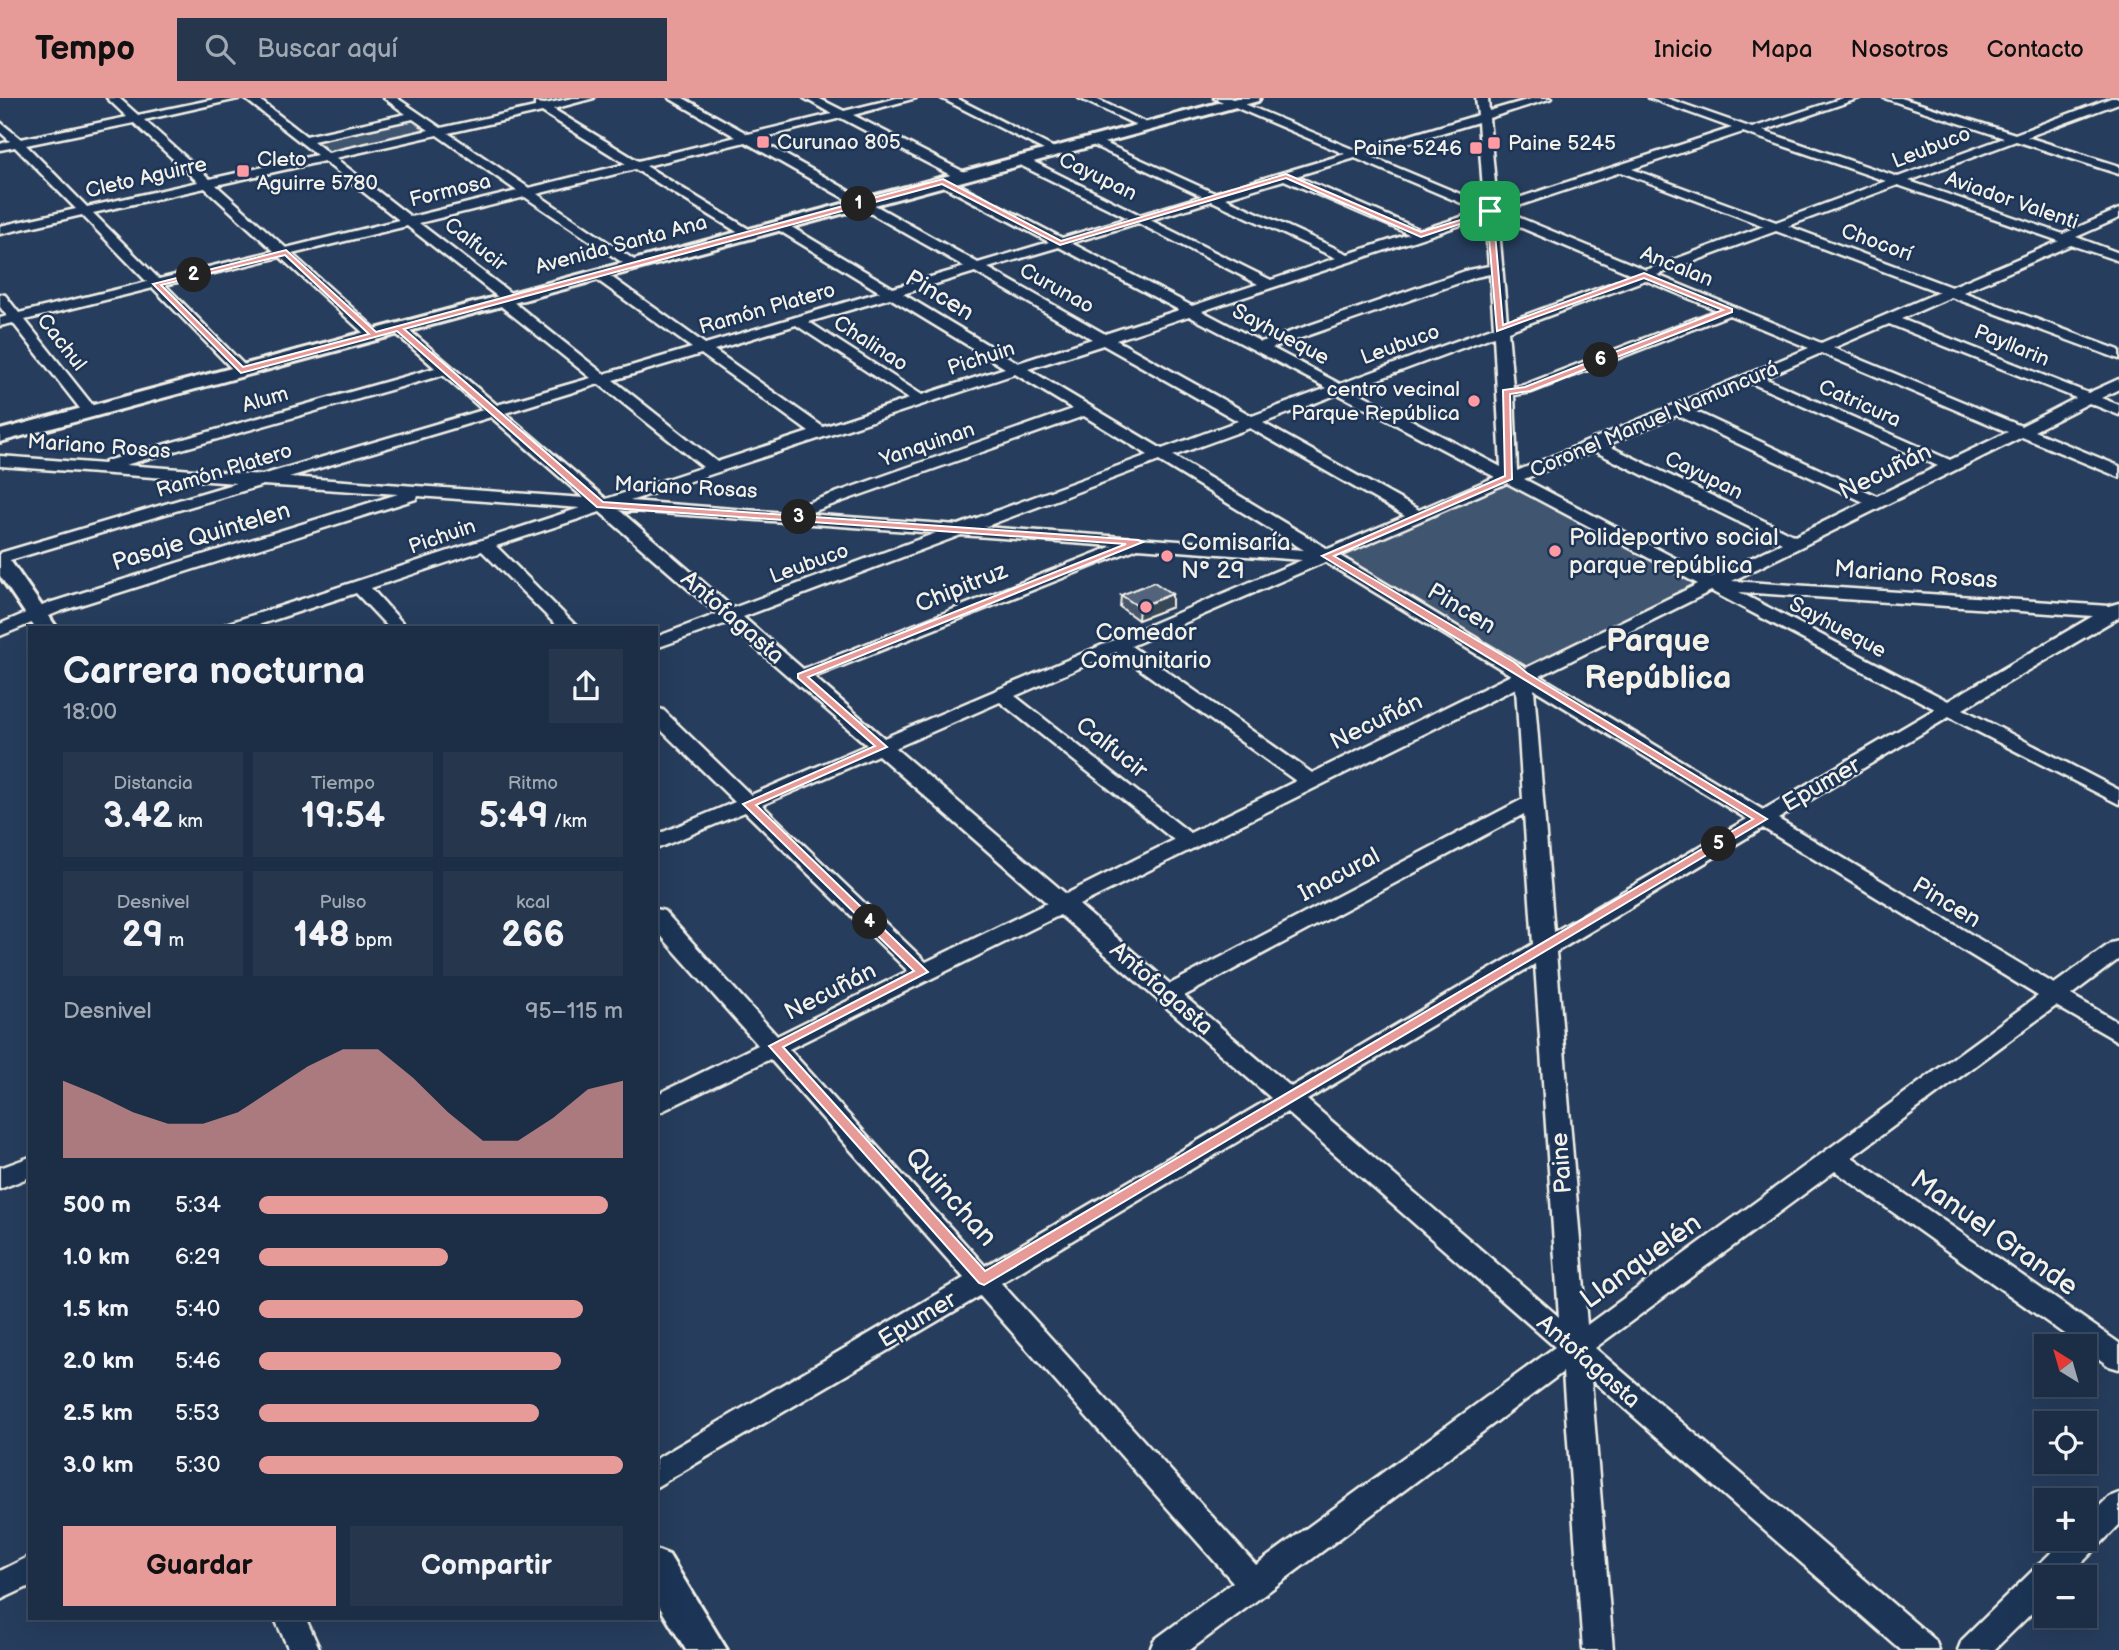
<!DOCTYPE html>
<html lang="es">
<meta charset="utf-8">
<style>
:root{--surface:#1c2e46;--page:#25364d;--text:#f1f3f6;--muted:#a0a8b3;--line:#3a4a5f;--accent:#e69b98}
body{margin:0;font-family:"Balsamiq Sans",sans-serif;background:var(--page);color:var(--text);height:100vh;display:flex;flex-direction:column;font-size:26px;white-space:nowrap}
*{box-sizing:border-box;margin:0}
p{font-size:23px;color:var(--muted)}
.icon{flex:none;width:38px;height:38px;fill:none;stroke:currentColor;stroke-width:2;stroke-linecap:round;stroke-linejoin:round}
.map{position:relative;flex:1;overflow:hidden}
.sheet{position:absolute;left:28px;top:528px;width:630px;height:994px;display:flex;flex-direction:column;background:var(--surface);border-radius:0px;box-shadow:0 7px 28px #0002,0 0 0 2px var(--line)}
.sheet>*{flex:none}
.needle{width:46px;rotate:323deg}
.tools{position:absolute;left:2034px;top:1236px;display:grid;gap:14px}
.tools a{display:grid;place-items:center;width:63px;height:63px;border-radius:0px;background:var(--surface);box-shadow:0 7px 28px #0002,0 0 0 2px var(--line);font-size:35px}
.pin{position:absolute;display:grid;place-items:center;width:60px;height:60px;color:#fff;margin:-30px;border-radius:14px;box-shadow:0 4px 10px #0006}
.km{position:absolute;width:35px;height:35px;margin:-18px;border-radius:50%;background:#222;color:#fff;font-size:19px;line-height:35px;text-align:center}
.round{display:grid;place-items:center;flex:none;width:74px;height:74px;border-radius:0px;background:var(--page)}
.summary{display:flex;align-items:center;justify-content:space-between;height:119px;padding:0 35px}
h1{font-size:38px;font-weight:700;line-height:52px}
.stats{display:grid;grid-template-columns:repeat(3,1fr);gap:10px;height:119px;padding:7px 35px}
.stats div{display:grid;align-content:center;border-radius:0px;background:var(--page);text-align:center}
.stats b{font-size:35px;font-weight:700}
.stats small{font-size:19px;font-weight:400}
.stats p{font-size:19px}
.chart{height:196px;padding:14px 35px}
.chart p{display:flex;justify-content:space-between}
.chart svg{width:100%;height:126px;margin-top:7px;fill:var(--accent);opacity:.7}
.action{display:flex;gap:14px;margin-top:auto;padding:14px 35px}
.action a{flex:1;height:80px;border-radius:0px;background:var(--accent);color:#111;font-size:28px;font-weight:700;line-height:80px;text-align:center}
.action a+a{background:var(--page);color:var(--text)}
ul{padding:0 35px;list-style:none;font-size:23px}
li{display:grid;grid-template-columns:112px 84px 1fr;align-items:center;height:52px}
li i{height:18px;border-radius:9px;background:var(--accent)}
header{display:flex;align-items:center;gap:42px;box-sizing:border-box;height:98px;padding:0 35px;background:var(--accent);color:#111}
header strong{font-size:33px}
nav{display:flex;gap:38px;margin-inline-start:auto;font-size:24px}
.search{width:490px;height:63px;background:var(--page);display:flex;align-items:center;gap:18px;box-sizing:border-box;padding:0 24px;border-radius:0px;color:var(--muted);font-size:26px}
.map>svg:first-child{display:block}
.green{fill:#40546f;stroke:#9aa2ac;stroke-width:2}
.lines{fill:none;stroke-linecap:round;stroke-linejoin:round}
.minor-casing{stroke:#f4f1e8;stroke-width:5}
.major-casing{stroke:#f4f1e8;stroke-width:6}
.minor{fill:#1d3557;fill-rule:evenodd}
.major{fill:#1d3557;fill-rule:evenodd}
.wall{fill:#47566a;stroke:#f4f1e8;stroke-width:2}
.shaded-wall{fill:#394656;stroke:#f4f1e8;stroke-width:2}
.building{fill:#52647b;stroke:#f4f1e8;stroke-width:2}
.route{fill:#e69b98;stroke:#fff;stroke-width:2;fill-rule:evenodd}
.poi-dot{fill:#ff9aa2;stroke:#1d3557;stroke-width:2.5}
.labels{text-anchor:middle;stroke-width:5;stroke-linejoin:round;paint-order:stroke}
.far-poi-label{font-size:21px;fill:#f4f1e8;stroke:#1d3557;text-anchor:start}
.far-street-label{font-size:21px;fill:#f4f1e8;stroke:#1d3557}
.street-label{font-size:24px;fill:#f4f1e8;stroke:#1d3557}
.poi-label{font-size:24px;fill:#f4f1e8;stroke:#1d3557;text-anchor:start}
.near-street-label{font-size:28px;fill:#f4f1e8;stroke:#1d3557}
.district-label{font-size:32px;font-weight:bold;fill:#f4f1e8;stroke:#1d3557}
</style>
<header>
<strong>Tempo</strong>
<div class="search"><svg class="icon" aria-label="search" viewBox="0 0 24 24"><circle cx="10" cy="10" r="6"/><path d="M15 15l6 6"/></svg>Buscar aquí</div>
<nav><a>Inicio</a><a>Mapa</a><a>Nosotros</a><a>Contacto</a></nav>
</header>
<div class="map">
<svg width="2119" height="1552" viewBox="0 0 2119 1552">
<rect width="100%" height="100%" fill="#263d5d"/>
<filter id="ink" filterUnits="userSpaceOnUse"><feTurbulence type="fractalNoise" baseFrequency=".0143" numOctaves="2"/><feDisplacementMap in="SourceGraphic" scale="14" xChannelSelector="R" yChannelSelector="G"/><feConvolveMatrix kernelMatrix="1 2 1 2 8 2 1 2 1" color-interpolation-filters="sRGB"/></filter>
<g filter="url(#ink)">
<g class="green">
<path d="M 405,22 L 414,23 L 427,31 L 337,53 L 329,53 L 317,44 L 322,40 Z"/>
<path d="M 1509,379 L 1710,486 L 1524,577 L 1326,458 Z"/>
</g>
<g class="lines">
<g class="minor-casing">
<g id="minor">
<path d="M 107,0 L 119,0 L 138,17 L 220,0 L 242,0 L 144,22 L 210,81 L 317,57 L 244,0 L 257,0 L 306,38 L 406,16 L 384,0 L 397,0 L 441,30 L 535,9 L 535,5 L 545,6 L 573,0 L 594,0 L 553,11 L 638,63 L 736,39 L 669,0 L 683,0 L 748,36 L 832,16 L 804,0 L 818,0 L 844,13 L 897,0 L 916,0 L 853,17 L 966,75 L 966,81 L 958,81 L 841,20 L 757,41 L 978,165 L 1049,144 L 939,86 L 939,80 L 947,80 L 1062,140 L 1128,120 L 1018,66 L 1018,60 L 1026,60 L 1140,117 L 1202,98 L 1090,46 L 1090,42 L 1098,42 L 1214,95 L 1345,56 L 1214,0 L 1230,0 L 1357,53 L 1478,17 L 1476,0 L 1488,0 L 1489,13 L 1534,0 L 1552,0 L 1489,20 L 1497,107 L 1732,30 L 1649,0 L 1666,0 L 1752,30 L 1843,0 L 1860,0 L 1763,33 L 1898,79 L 2004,40 L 1884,0 L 1901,0 L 2015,36 L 2111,0 L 2119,0 L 2119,5 L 2027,39 L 2119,68 L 2119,76 L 2016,43 L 1909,83 L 2063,136 L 2119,111 L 2119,120 L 2076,139 L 2119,155 L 2119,163 L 2071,147 L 1963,194 L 2119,252 L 2119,261 L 1951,199 L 1901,221 L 2088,295 L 2119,281 L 2119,291 L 2101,300 L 2119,307 L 2119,317 L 2089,305 L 2034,333 L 2119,368 L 2119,379 L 2022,339 L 1732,483 L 2109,508 L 2119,505 L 2119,519 L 1963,611 L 2119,692 L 2119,706 L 1949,619 L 1778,721 L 2054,886 L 2111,845 L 2119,843 L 2119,861 L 2071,897 L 2119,925 L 2119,944 L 2056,908 L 1852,1059 L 2119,1245 L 2119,1271 L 2109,1268 L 1835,1073 L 1595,1250 L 1935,1542 L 1939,1552 L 1901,1552 L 1591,1281 L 1613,1552 L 1583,1552 L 1563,1274 L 1190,1552 L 1150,1552 L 1154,1542 L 1233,1484 L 980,1198 L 656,1389 L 656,1361 L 964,1180 L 770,961 L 656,1016 L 656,997 L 758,947 L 656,832 L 656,811 L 664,813 L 777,938 L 908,873 L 745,714 L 656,751 L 656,737 L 735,704 L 656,627 L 656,610 L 663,612 L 751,697 L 867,647 L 727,525 L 656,550 L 656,539 L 717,516 L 600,414 L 496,448 L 578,530 L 559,530 L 482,453 L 371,490 L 407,530 L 389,530 L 356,495 L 249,530 L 223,530 L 226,526 L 580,410 L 418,398 L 416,401 L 61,513 L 0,538 L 0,526 L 49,505 L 398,396 L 263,387 L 0,465 L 0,455 L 236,385 L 0,368 L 0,358 L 104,366 L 106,363 L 435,270 L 393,233 L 393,227 L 403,227 L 497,307 L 591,280 L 497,205 L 495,202 L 498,199 L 407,128 L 292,156 L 379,234 L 381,237 L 374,241 L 369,240 L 280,159 L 165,187 L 246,269 L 248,272 L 241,276 L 236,275 L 153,190 L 25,222 L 98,314 L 90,319 L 85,317 L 13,225 L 0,228 L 0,220 L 7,218 L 0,209 L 0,196 L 5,197 L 19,215 L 147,184 L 82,117 L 0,136 L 0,128 L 76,111 L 15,49 L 0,52 L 0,46 L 10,43 L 0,34 L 0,24 L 21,41 L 127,19 ZM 542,14 L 626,66 L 529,90 L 448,35 ZM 413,21 L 429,32 L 328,55 L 313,43 ZM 1478,24 L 1484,106 L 1367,57 ZM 134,25 L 198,84 L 87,109 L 26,47 ZM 1743,34 L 1886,83 L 1776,124 L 1632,71 ZM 437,37 L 517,93 L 411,119 L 335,60 ZM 745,44 L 965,169 L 893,190 L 783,124 L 775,124 L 775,130 L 880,194 L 705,246 L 603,173 L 593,173 L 593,179 L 692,250 L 604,276 L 512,203 L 515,200 L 513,197 L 419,125 L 525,99 L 632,171 L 637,170 L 637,164 L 537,96 L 635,71 L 747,140 L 753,136 L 752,133 L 646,68 ZM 1355,60 L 1480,113 L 1421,132 L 1296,78 ZM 324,63 L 399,122 L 286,150 L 216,87 ZM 1621,74 L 1764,128 L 1646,172 L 1503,113 ZM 1284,82 L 1409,136 L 1348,156 L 1225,100 ZM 1898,87 L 2059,143 L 1951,189 L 1788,128 ZM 205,90 L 274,153 L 159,181 L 93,115 ZM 1212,103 L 1336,160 L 1271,182 L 1150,122 ZM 1485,119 L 1489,168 L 1468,172 L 1261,244 L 1202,213 ZM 1498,120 L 1634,177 L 1507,224 ZM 1138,125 L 1258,186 L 1192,208 L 1071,145 ZM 1776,133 L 1939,194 L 1821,245 L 1657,177 ZM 1059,149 L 1179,212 L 1105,236 L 988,170 ZM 975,174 L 1092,241 L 1018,265 L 903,196 ZM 1490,176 L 1494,229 L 1340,286 L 1272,250 L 1476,179 ZM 1645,182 L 1717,212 L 1524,287 L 1513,289 L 1508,233 ZM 890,200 L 1005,270 L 922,297 L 809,224 ZM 1729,217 L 1809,250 L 1517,373 L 1514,297 L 1532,294 ZM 1189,218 L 1327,290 L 1252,318 L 1116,242 ZM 1889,226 L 2076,300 L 2021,328 L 1833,250 ZM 796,227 L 909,301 L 823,329 L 714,252 ZM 1494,238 L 1501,369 L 1352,291 ZM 1103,247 L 1238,323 L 1162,351 L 1028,271 ZM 1821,255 L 2008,334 L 1950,362 L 1764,280 ZM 701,256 L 809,334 L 717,364 L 613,282 ZM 1015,276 L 1073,311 L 787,412 L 785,415 L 630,403 ZM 443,277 L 483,312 L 262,377 L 125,367 ZM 1751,285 L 1938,368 L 1877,398 L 1690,311 ZM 599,286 L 703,369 L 606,401 L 505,315 ZM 1338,296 L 1495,379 L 1419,412 L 1263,325 ZM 1677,317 L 1864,404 L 1795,438 L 1607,347 ZM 1084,318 L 1148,357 L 958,427 L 806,416 ZM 491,319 L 584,400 L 289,379 ZM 1250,330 L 1405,418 L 1328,451 L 1173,358 ZM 1594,353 L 1782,445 L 1711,479 L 1524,381 ZM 1159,363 L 1304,452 L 984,429 ZM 1507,385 L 1698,486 L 1526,570 L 1340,458 ZM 619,412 L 936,435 L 733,510 ZM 961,437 L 1113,448 L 803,571 L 743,519 ZM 1138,450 L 1302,462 L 884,640 L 814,579 ZM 1325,464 L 1511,577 L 1312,675 L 1131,548 ZM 1711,493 L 1935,611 L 1763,712 L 1540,578 ZM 1739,494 L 2093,518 L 1948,603 ZM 1116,554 L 1296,683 L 1190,735 L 1015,598 ZM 1516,590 L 1523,701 L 1170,886 L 1079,807 ZM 1534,591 L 1747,721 L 1554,834 ZM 1000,604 L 1174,742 L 1066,796 L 895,650 ZM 878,657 L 1047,805 L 926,864 L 762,707 ZM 1524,716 L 1533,846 L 1291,989 L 1184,898 ZM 1763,730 L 2038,898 L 1587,1227 L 1556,854 ZM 1060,817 L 1271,1000 L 985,1168 L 789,951 ZM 1535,866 L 1559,1219 L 1307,1002 ZM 1287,1014 L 1555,1249 L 1256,1467 L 1001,1185 Z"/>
<path d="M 941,0 L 956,0 L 1062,54 L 1052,56 Z"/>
<path d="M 1079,0 L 1094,0 L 1155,29 L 1145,31 Z"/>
<path d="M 30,1059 L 30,1079 L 0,1091 L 0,1070 Z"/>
<path d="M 2119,1395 L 2119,1427 L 2068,1479 L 2046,1479 L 2046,1501 L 1994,1552 L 1958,1552 L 1962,1542 L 2066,1440 L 2084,1440 L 2084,1423 L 2109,1399 Z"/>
<path d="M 30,1458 L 30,1488 L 0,1502 L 0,1473 Z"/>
<path d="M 275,1521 L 306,1521 L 320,1552 L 289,1552 Z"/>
</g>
</g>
<g class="major-casing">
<g id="major">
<path d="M 1237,0 L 1260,0 L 1258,3 L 0,344 L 0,332 Z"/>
<path d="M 0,456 L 7,458 L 57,530 L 35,530 L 0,478 Z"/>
<path d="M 656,1452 L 669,1457 L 727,1552 L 686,1552 L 656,1503 Z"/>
</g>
</g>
<use href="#minor" class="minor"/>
<use href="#major" class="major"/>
</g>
<path class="wall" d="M 1172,496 L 1172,509 L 1138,522 L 1120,509 L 1121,497 Z"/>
<path class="shaded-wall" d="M 1172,496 L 1172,509 L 1138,522 L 1139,509 Z"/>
<path class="building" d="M 1154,484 L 1172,496 L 1139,509 L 1121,497 Z"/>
</g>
<path class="route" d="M 1286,76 L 1421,134 L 1493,112 L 1503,227 L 1644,175 L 1732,211 L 1732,214 L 1530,293 L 1510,296 L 1512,381 L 1334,458 L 1514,564 L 1527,575 L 1767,721 L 984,1187 L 979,1185 L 769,948 L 914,873 L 743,706 L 875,648 L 798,580 L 798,576 L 1126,446 L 597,409 L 397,233 L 241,275 L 153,186 L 286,152 L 376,234 L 943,81 L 1061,143 ZM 1286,80 L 1421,139 L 1487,117 L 1497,233 L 1644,180 L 1723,212 L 1525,289 L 1503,292 L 1505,378 L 1322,458 L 1753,721 L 985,1173 L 783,949 L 928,874 L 756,707 L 887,649 L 808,579 L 1143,444 L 1138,442 L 603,404 L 404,231 L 942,86 L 1060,147 ZM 285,157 L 369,236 L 243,269 L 161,187 Z"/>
<g class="poi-dot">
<rect x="756" y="37" width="14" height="14" rx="3.5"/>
<rect x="1487" y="38" width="14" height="14" rx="3.5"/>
<rect x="1469" y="43" width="14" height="14" rx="3.5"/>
<rect x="236" y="66" width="14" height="14" rx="3.5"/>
<circle cx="1474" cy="303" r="7"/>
<circle cx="1555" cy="453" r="7"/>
<circle cx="1167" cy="458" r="7"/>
<circle cx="1146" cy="509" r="7"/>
</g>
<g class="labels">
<g class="far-poi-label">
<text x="777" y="51">Curunao 805</text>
<text x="1508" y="52">Paine 5245</text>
<text x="1462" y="57" text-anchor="end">Paine 5246</text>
<text x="257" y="68">Cleto<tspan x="257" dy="24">Aguirre 5780</tspan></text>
<text x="1460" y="298" text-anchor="end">centro vecinal<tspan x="1460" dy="24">Parque República</tspan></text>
</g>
<g class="far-street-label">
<text transform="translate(1931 49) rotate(-21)" y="7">Leubuco</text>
<text transform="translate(1098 78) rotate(26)" y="7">Cayupan</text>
<text transform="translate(146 79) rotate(-13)" y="7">Cleto Aguirre</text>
<text transform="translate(450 92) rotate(-14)" y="7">Formosa</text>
<text transform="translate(2012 102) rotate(19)" y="7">Aviador Valenti</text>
<text transform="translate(1877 144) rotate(20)" y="7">Chocorí</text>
<text transform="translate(476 146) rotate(38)" y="7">Calfucir</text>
<text transform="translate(621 146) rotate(-15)" y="7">Avenida Santa Ana</text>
<text transform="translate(1677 168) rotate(22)" y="7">Ancalan</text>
<text transform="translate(1057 190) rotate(29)" y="7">Curunao</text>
<text transform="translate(767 210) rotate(-16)" y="7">Ramón Platero</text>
<text transform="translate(1281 236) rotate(28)" y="7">Sayhueque</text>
<text transform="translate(62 244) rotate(52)" y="7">Cachul</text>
<text transform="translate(871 245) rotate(33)" y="7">Chalinao</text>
<text transform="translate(1400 246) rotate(-20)" y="7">Leubuco</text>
<text transform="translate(2012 247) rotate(22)" y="7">Payllarin</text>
<text transform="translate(981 260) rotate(-18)" y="7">Pichuin</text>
<text transform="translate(265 301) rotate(-16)" y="7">Alum</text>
<text transform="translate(1860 305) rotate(24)" y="7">Catricura</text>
<text transform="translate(1654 321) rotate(-23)" y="7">Coronel Manuel Namuncurá</text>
<text transform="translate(927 346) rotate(-19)" y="7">Yanquinan</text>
<text transform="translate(99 348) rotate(4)" y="7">Mariano Rosas</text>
<text transform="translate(224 372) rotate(-17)" y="7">Ramón Platero</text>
<text transform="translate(1704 377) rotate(26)" y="7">Cayupan</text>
<text transform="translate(686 389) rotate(3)" y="7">Mariano Rosas</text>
<text transform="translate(442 438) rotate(-19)" y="7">Pichuin</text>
<text transform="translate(809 465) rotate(-20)" y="7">Leubuco</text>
<text transform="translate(1838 529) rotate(28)" y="7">Sayhueque</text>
</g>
<g class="street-label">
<text transform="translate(940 197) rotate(31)" y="8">Pincen</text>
<text transform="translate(1885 373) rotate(-26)" y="8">Necuñán</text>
<text transform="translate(201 438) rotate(-17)" y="8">Pasaje Quintelen</text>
<text transform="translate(1916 476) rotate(4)" y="8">Mariano Rosas</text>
<text transform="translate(961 489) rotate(-22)" y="8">Chipitruz</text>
<text transform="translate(1462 510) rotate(31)" y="8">Pincen</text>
<text transform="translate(733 519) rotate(41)" y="8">Antofagasta</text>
<text transform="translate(1376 623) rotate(-26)" y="8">Necuñán</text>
<text transform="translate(1112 649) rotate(38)" y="8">Calfucir</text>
<text transform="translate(1821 686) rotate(-30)" y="8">Epumer</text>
<text transform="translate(1339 776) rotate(-28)" y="8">Inacural</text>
<text transform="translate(1947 804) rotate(31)" y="8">Pincen</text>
<text transform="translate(1162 890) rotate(41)" y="8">Antofagasta</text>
<text transform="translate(830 893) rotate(-27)" y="8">Necuñán</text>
<text transform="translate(1561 1065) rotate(-94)" y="8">Paine</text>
<text transform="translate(917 1221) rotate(-31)" y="8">Epumer</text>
<text transform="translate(1589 1263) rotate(41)" y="8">Antofagasta</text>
</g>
<g class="poi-label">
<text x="1569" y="447">Polideportivo social<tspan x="1569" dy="28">parque república</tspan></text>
<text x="1181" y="452">Comisaría<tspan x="1181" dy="28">N° 29</tspan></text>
<text x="1146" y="542" text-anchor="middle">Comedor<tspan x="1146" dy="28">Comunitario</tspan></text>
</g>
<g class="near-street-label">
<text transform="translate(952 1098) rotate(48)" y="10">Quinchan</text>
<text transform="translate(1995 1134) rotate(35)" y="10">Manuel Grande</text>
<text transform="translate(1640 1162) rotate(-36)" y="10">Llanquelén</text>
</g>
<g class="district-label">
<text x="1658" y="553">Parque<tspan x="1658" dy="37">República</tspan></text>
</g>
</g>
</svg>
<div class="tools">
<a><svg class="needle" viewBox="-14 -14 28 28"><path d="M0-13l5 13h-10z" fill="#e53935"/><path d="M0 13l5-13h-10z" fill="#a0a8b3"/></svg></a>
<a><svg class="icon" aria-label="locate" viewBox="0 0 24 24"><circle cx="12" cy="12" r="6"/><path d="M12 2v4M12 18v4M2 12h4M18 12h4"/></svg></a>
<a>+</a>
<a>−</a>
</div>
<div class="pin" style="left:1490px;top:113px;background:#1e9e55"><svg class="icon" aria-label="arrive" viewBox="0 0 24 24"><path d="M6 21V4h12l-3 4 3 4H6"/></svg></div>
<b class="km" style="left:859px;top:106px">1</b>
<b class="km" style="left:194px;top:177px">2</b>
<b class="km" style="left:799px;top:419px">3</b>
<b class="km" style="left:870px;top:824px">4</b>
<b class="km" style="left:1719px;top:746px">5</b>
<b class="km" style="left:1601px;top:262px">6</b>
<section class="sheet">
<div class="summary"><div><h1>Carrera nocturna</h1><p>18:00</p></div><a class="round"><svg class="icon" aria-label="share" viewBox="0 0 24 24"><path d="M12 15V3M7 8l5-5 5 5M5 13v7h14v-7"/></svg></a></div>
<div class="stats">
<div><p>Distancia</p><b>3.42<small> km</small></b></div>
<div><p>Tiempo</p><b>19:54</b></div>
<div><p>Ritmo</p><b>5:49<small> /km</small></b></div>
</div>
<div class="stats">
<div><p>Desnivel</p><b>29<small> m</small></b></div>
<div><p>Pulso</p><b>148<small> bpm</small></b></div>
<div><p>kcal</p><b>266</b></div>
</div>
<div class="chart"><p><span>Desnivel</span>95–115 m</p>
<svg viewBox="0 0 160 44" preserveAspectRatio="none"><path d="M0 44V17L10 22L20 28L30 32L40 32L50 28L60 20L70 12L80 6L90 6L100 16L110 28L120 38L130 38L140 30L150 20L160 17V44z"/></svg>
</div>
<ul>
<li><b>500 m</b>5:34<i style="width:96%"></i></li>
<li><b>1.0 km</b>6:29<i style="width:52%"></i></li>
<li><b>1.5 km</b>5:40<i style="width:89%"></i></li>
<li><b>2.0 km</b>5:46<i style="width:83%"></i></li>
<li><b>2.5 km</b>5:53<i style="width:77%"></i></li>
<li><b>3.0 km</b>5:30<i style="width:100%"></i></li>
</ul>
<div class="action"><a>Guardar</a><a>Compartir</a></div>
</section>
</div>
